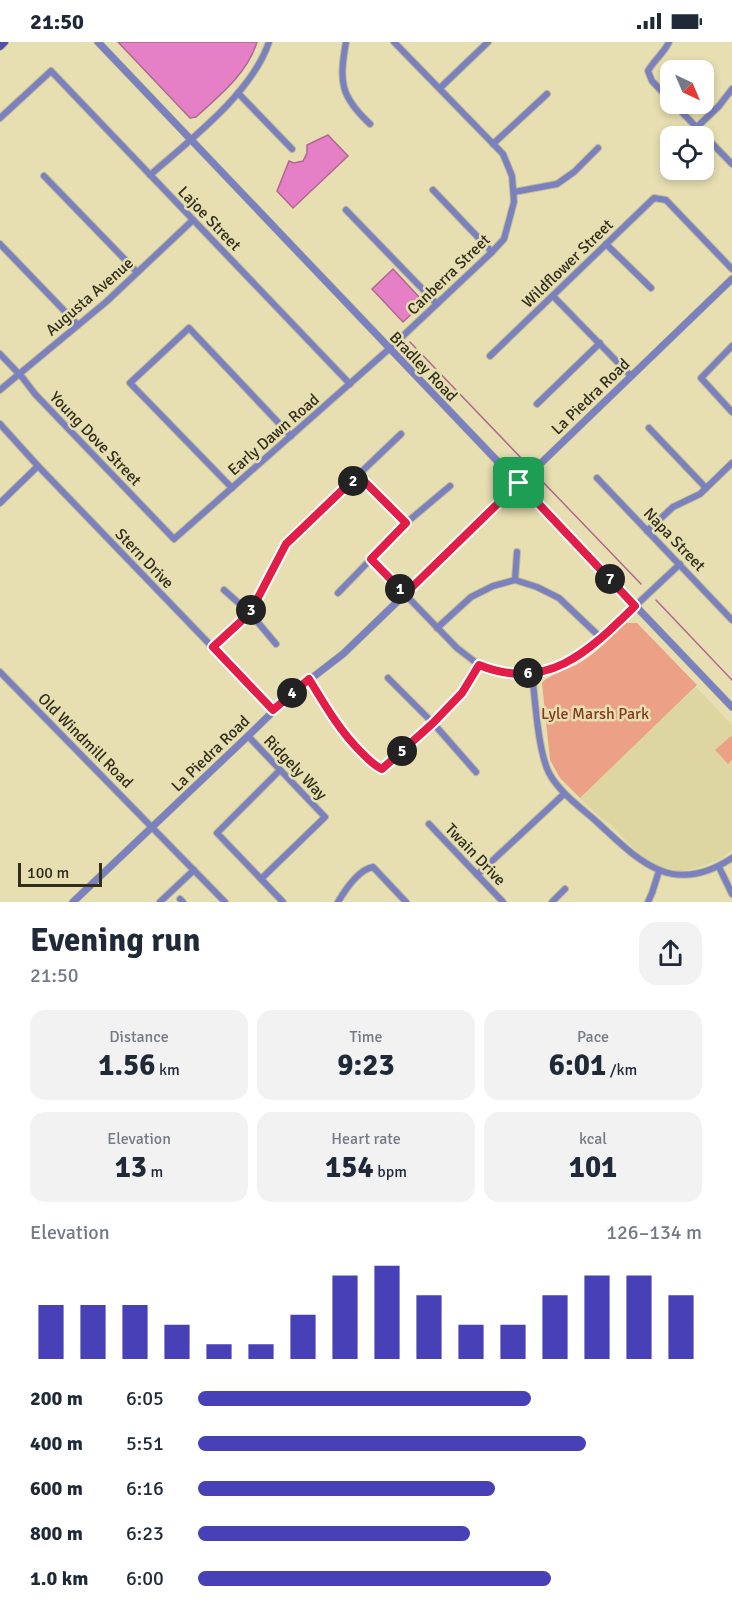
<!DOCTYPE html>
<meta charset="utf-8">
<style>
:root{--surface:#fff;--page:#f2f2f3;--text:#1f2937;--muted:#747a83;--accent:#4840b7}
body{margin:0;font-family:Signika,sans-serif;background:var(--page);color:var(--text);height:100vh;display:flex;flex-direction:column;font-size:22px;white-space:nowrap}
*{box-sizing:border-box;margin:0}
p{font-size:20px;color:var(--muted)}
.icon{flex:none;width:33px;height:33px;fill:none;stroke:currentColor;stroke-width:2;stroke-linecap:round;stroke-linejoin:round}
.map{position:relative;height:860px;overflow:hidden}
.sheet{display:flex;flex-direction:column;background:var(--surface);flex:1}
.sheet>*{flex:none}
.needle{width:39px;rotate:136deg}
.buttons{position:absolute;left:660px;top:18px;display:grid;gap:12px}
.buttons a{display:grid;place-items:center;width:54px;height:54px;border-radius:12px;background:var(--surface);box-shadow:0 3px 9px #0003;font-size:30px}
.scale{position:absolute;left:18px;bottom:15px;width:84px;box-sizing:border-box;padding-left:6px;border:3px solid #312e1c;border-top:0;font-size:16px;line-height:21px;white-space:nowrap;color:#312e1c;-webkit-text-stroke:4px #e7dfb1;paint-order:stroke}
.pin{position:absolute;display:grid;place-items:center;width:51px;height:51px;color:#fff;margin:-26px;border-radius:12px;box-shadow:0 3px 9px #0006}
.km{position:absolute;width:30px;height:30px;margin:-15px;border-radius:50%;background:#222;color:#fff;font-size:16px;line-height:30px;text-align:center}
.round{display:grid;place-items:center;flex:none;width:63px;height:63px;border-radius:18px;background:var(--page)}
.overview{display:flex;align-items:center;justify-content:space-between;height:102px;padding:0 30px}
h1{font-size:33px;font-weight:700;line-height:45px}
.metrics{display:grid;grid-template-columns:repeat(3,1fr);gap:9px;height:102px;padding:6px 30px}
.metrics div{display:grid;align-content:center;border-radius:15px;background:var(--page);text-align:center}
.metrics b{font-size:30px;font-weight:700}
.metrics small{font-size:16px;font-weight:400}
.metrics p{font-size:16px}
.chart{height:168px;padding:12px 30px}
.chart p{display:flex;justify-content:space-between}
.chart svg{width:100%;height:108px;margin-top:6px;stroke:var(--accent);stroke-width:6}
ul{padding:0 30px;list-style:none;font-size:20px}
li{display:grid;grid-template-columns:96px 72px 1fr;align-items:center;height:45px}
li i{height:15px;border-radius:8px;background:var(--accent)}
.status{display:flex;justify-content:space-between;align-items:center;height:42px;padding:0 30px;background:var(--surface);direction:ltr}
.status svg{height:16px;fill:currentColor}
.map>svg:first-child{display:block}
.built{fill:#ded6a0}
.green{fill:#eca187}
.water{fill:#e580c6;stroke:#af6793;stroke-width:1.5}
.lines{fill:none;stroke-linecap:round;stroke-linejoin:round}
.stream{stroke:#af6793;stroke-width:1.5}
.minor-casing{stroke:#c3bc93;stroke-width:8}
.tertiary-casing{stroke:#c3bc93;stroke-width:8}
.secondary-casing{stroke:#c3bc93;stroke-width:10}
.minor{stroke:#7b81bf;stroke-width:6}
.tertiary{stroke:#7b81bf;stroke-width:7}
.secondary{stroke:#5050ab;stroke-width:8}
.route-casing{stroke:#fff;stroke-width:12}
.route{stroke:#e11d48;stroke-width:8}
.labels{text-anchor:middle;stroke-width:5;stroke-linejoin:round;paint-order:stroke}
.street-label{font-size:16px;fill:#312e1c;stroke:#e7dfb1}
.park-label{font-size:16px;fill:#82391f;stroke:#e7dfb1}
</style>
<div class="status"><b>21:50</b><svg viewBox="0 0 49 12"><path d="M0 12V9h3v3zM5 12V6h3v6zM10 12V3h3v9zM15 12V0h3v12zM26 1h20v11H26zM47 4h2v5h-2z"/></svg></div>
<div class="map">
<svg width="732" height="860" viewBox="0 0 732 860">
<rect width="100%" height="100%" fill="#e7dfb1"/>
<path class="built" d="M 696,645 L 732,683 L 732,808 L 719,818 L 694,827 L 680,829 L 658,824 L 641,814 L 610,782 L 602,777 L 580,756 Z"/>
<g class="green">
<path d="M 626,581 L 637,581 L 697,643 L 580,756 L 560,736 L 550,718 L 542,641 C 549,632 571,627 583,619 C 600,608 612,594 626,581 Z"/>
<path d="M 731,694 L 732,695 L 732,718 L 728,722 L 715,708 Z"/>
</g>
<g class="water">
<path d="M 118,0 L 257,0 C 247,32 220,53 196,75 L 190,76 Z"/>
<path d="M 328,93 L 348,114 L 293,166 L 277,149 L 289,119 L 294,121 L 303,119 L 307,111 L 307,103 Z"/>
<path d="M 393,227 L 421,257 L 422,262 L 403,280 L 372,247 Z"/>
</g>
<g class="lines">
<g class="stream">
<path d="M 410,300 L 524,419"/>
<path d="M 542,439 L 641,542"/>
<path d="M 656,558 L 732,638"/>
</g>
<g class="minor-casing">
<g id="minor">
<path d="M 346,0 C 339,40 340,54 370,82"/>
<path d="M 669,0 C 664,11 654,18 648,29 L 652,39 L 670,58"/>
<path d="M 440,46 L 488,0"/>
<path d="M 238,51 L 292,107"/>
<path d="M 674,62 L 732,122"/>
<path d="M 0,76 L 51,29 L 350,342"/>
<path d="M 697,85 L 719,64 L 732,47"/>
<path d="M 493,102 L 547,52"/>
<path d="M 150,133 C 190,98 252,51 269,0"/>
<path d="M 44,134 L 137,230"/>
<path d="M 433,148 L 492,210"/>
<path d="M 514,150 L 557,142 L 574,130 L 598,106"/>
<path d="M 346,168 L 437,262"/>
<path d="M 0,202 L 78,283"/>
<path d="M 606,202 L 651,246"/>
<path d="M 553,254 L 631,334"/>
<path d="M 732,304 L 701,336 L 732,370"/>
<path d="M 0,312 L 22,335 L 35,352 L 174,497 L 389,307 L 492,210 L 504,197 L 514,160 L 512,134 L 503,112 L 394,0"/>
<path d="M 490,314 L 654,156 L 666,158 L 732,227"/>
<path d="M 0,348 L 106,260 L 193,178"/>
<path d="M 537,362 L 600,301"/>
<path d="M 0,382 L 38,424 L 273,668"/>
<path d="M 649,386 L 706,446"/>
<path d="M 358,433 L 406,481"/>
<path d="M 597,436 L 732,578"/>
<path d="M 232,446 L 130,341 L 189,286 L 291,394"/>
<path d="M 0,461 L 38,424"/>
<path d="M 647,489 L 673,465 L 700,452 L 732,421"/>
<path d="M 371,517 L 457,606 L 479,623 L 490,627 L 510,632 L 532,631 L 555,626 L 581,613 L 601,596 L 680,522"/>
<path d="M 515,538 L 517,510"/>
<path d="M 224,548 L 250,571 L 276,602"/>
<path d="M 338,551 L 406,481 L 450,444"/>
<path d="M 437,586 L 471,555 L 493,544 L 515,538 L 537,545 L 559,556 L 601,596"/>
<path d="M 213,605 L 250,571 L 286,502 L 401,392"/>
<path d="M 0,630 L 225,860"/>
<path d="M 532,631 C 535,657 538,709 549,731 C 560,751 580,765 597,780 C 640,820 673,855 732,816"/>
<path d="M 388,636 L 433,681 L 476,730"/>
<path d="M 309,637 C 324,663 339,688 360,709 C 367,716 373,723 382,727 L 433,681 L 462,651 L 479,623"/>
<path d="M 248,694 L 325,775 L 261,837"/>
<path d="M 280,728 L 217,791 L 283,860"/>
<path d="M 429,782 L 503,860"/>
<path d="M 719,825 L 732,852"/>
<path d="M 477,833 L 564,752"/>
<path d="M 180,857 L 183,860"/>
<path d="M 160,860 L 194,828"/>
<path d="M 338,860 C 345,848 358,828 373,825 L 406,860"/>
<path d="M 552,860 L 565,847"/>
<path d="M 648,860 L 652,851 L 659,829"/>
</g>
</g>
<g class="tertiary-casing">
<g id="tertiary">
<path d="M 98,0 C 309,222 521,444 732,665"/>
<path d="M 73,860 L 248,694 L 291,652 L 343,612 L 732,237"/>
</g>
</g>
<g class="secondary-casing">
<path id="secondary" d="M 0,4 L 4,0"/>
</g>
<use href="#minor" class="minor"/>
<use href="#tertiary" class="tertiary"/>
<use href="#secondary" class="secondary"/>
</g>
<g class="lines">
<g class="route-casing">
<path id="route" d="M 358,433 L 406,481 L 371,517 L 405,552 L 519,441 L 635,564 C 590,608 548,651 479,623 L 462,651 L 433,681 L 382,727 C 373,723 367,716 360,709 C 339,688 325,663 309,637 L 273,668 L 213,605 L 250,571 L 286,502 Z"/>
</g>
<use href="#route" class="route"/>
</g>
<g class="labels">
<g class="street-label">
<text transform="translate(210 176) rotate(46)" y="6">Lajoe Street</text>
<text transform="translate(567 221) rotate(-44)" y="6">Wildflower Street</text>
<text transform="translate(448 232) rotate(-44)" y="6">Canberra Street</text>
<text transform="translate(89 254) rotate(-41)" y="6">Augusta Avenue</text>
<text transform="translate(424 324) rotate(46)" y="6">Bradley Road</text>
<text transform="translate(590 354) rotate(-44)" y="6">La Piedra Road</text>
<text transform="translate(273 392) rotate(-41)" y="6">Early Dawn Road</text>
<text transform="translate(96 396) rotate(46)" y="6">Young Dove Street</text>
<text transform="translate(675 497) rotate(46)" y="6">Napa Street</text>
<text transform="translate(145 516) rotate(46)" y="6">Stern Drive</text>
<text transform="translate(86 698) rotate(45)" y="6">Old Windmill Road</text>
<text transform="translate(210 711) rotate(-44)" y="6">La Piedra Road</text>
<text transform="translate(296 725) rotate(46)" y="6">Ridgely Way</text>
<text transform="translate(476 812) rotate(46)" y="6">Twain Drive</text>
</g>
<g class="park-label">
<text x="595" y="677">Lyle Marsh Park</text>
</g>
</g>
</svg>
<div class="buttons">
<a><svg class="needle" viewBox="-14 -14 28 28"><path d="M0-13l5 13h-10z" fill="#e53935"/><path d="M0 13l5-13h-10z" fill="#747a83"/></svg></a>
<a><svg class="icon" aria-label="locate" viewBox="0 0 24 24"><circle cx="12" cy="12" r="6"/><path d="M12 2v4M12 18v4M2 12h4M18 12h4"/></svg></a>
</div>
<div class="scale">100 m</div>
<div class="pin" style="left:519px;top:441px;background:#1e9e55"><svg class="icon" aria-label="arrive" viewBox="0 0 24 24"><path d="M6 21V4h12l-3 4 3 4H6"/></svg></div>
<b class="km" style="left:400px;top:547px">1</b>
<b class="km" style="left:353px;top:439px">2</b>
<b class="km" style="left:251px;top:568px">3</b>
<b class="km" style="left:292px;top:651px">4</b>
<b class="km" style="left:402px;top:709px">5</b>
<b class="km" style="left:528px;top:631px">6</b>
<b class="km" style="left:610px;top:537px">7</b>
</div>
<section class="sheet">
<div class="overview"><div><h1>Evening run</h1><p>21:50</p></div><a class="round"><svg class="icon" aria-label="share" viewBox="0 0 24 24"><path d="M12 15V3M7 8l5-5 5 5M5 13v7h14v-7"/></svg></a></div>
<div class="metrics">
<div><p>Distance</p><b>1.56<small> km</small></b></div>
<div><p>Time</p><b>9:23</b></div>
<div><p>Pace</p><b>6:01<small> /km</small></b></div>
</div>
<div class="metrics">
<div><p>Elevation</p><b>13<small> m</small></b></div>
<div><p>Heart rate</p><b>154<small> bpm</small></b></div>
<div><p>kcal</p><b>101</b></div>
</div>
<div class="chart"><p><span>Elevation</span>126–134 m</p>
<svg viewBox="0 0 160 44" preserveAspectRatio="none"><path d="M5 44V22M15 44V22M25 44V22M35 44V30M45 44V38M55 44V38M65 44V26M75 44V10M85 44V6M95 44V18M105 44V30M115 44V30M125 44V18M135 44V10M145 44V10M155 44V18"/></svg>
</div>
<ul>
<li><b>200 m</b>6:05<i style="width:66%"></i></li>
<li><b>400 m</b>5:51<i style="width:77%"></i></li>
<li><b>600 m</b>6:16<i style="width:59%"></i></li>
<li><b>800 m</b>6:23<i style="width:54%"></i></li>
<li><b>1.0 km</b>6:00<i style="width:70%"></i></li>
</ul>
</section>
